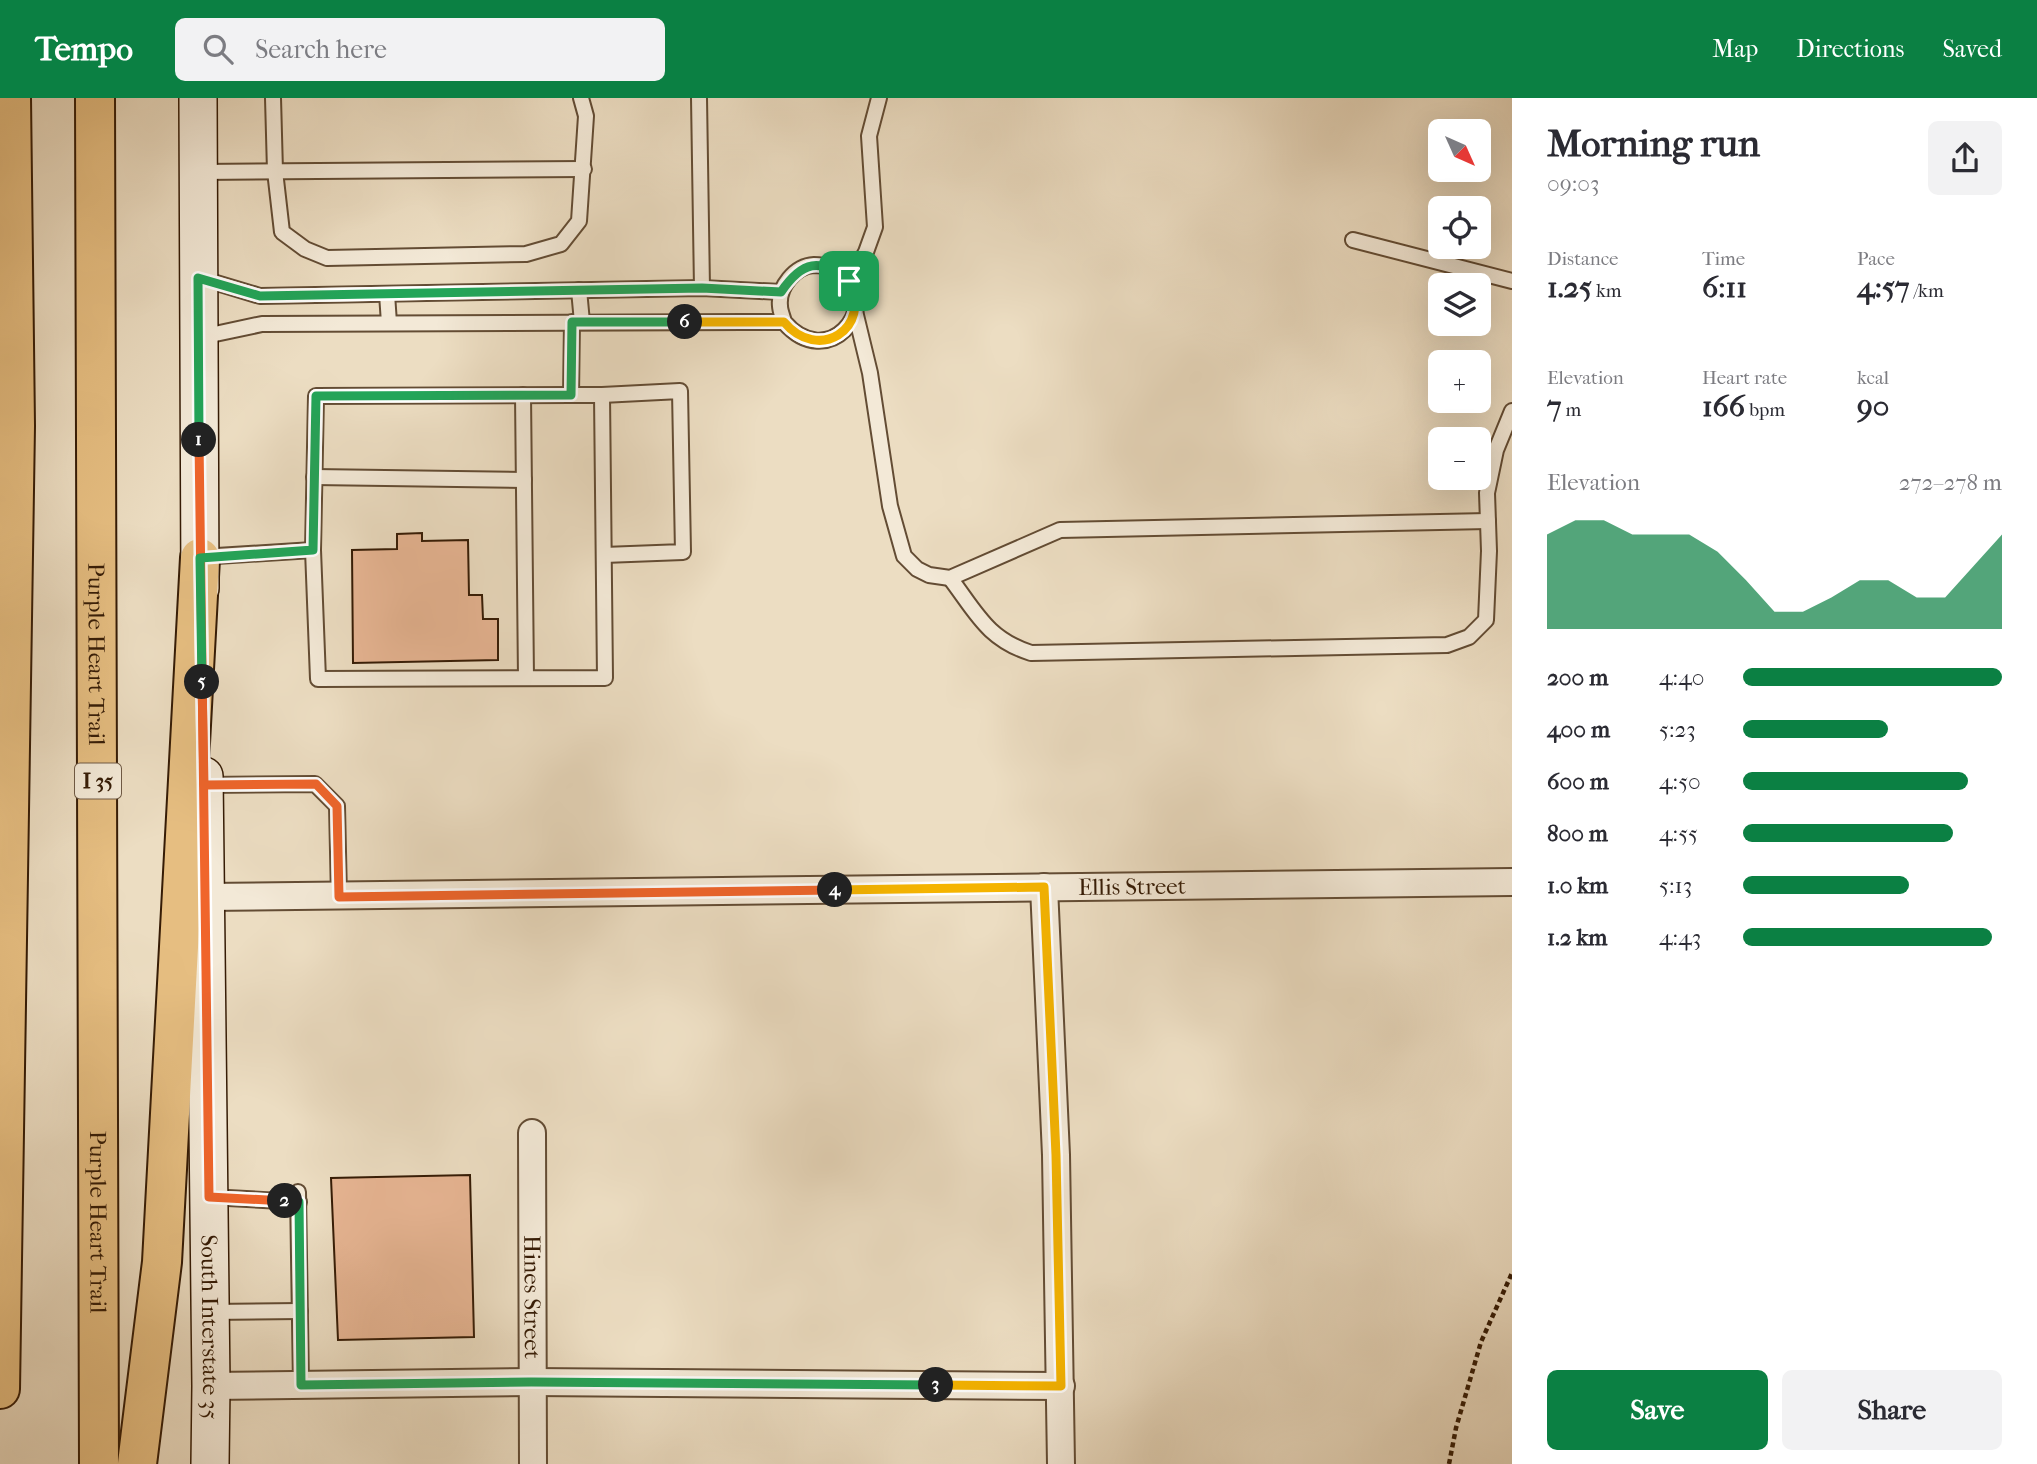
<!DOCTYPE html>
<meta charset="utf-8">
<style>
:root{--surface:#fff;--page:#f2f2f3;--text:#2b2b33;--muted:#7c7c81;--accent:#0b8043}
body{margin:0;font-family:"IM FELL French Canon",serif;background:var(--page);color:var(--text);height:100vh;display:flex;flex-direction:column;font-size:26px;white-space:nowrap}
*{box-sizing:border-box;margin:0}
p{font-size:23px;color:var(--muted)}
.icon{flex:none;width:38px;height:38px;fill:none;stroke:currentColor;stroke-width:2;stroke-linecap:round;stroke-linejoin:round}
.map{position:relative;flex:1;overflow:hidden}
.sheet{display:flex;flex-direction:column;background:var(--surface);width:525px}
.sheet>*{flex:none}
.needle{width:46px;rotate:135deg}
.buttons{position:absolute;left:1428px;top:21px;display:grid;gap:14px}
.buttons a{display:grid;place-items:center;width:63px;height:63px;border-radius:10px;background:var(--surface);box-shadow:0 7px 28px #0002;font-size:35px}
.pin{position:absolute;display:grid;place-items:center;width:60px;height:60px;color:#fff;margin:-30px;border-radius:14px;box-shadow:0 4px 10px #0006}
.km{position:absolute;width:35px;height:35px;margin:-18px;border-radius:50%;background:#222;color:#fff;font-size:19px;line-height:35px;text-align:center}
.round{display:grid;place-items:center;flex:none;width:74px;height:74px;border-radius:10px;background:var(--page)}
.head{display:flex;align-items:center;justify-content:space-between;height:119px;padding:0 35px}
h1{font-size:38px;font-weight:700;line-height:52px}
.figures{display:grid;grid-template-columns:repeat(3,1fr);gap:10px;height:119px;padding:7px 35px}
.figures div{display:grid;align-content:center}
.figures b{font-size:30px;font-weight:700}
.figures small{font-size:19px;font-weight:400}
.figures p{font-size:19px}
.chart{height:196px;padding:14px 35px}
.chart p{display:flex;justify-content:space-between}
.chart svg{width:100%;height:126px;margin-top:7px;fill:var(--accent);opacity:.7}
.button{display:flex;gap:14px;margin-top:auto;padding:14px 35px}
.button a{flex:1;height:80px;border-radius:10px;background:var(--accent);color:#fff;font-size:28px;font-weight:700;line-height:80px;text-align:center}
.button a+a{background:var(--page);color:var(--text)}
ul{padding:0 35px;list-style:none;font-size:23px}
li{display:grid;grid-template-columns:112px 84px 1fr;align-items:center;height:52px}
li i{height:18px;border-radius:9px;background:var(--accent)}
header{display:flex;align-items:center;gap:42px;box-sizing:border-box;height:98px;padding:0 35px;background:var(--accent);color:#fff}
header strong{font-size:33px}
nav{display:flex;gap:38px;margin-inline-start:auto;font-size:24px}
.search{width:490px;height:63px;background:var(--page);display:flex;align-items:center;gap:18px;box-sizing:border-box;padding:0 24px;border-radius:10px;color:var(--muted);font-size:26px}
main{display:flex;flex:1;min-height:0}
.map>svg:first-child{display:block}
.building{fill:#e7b593;stroke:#351b05;stroke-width:2}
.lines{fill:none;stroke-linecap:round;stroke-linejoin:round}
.lane-casing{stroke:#634c34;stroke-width:18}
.street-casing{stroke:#634c34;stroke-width:30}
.secondary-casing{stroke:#351b05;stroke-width:40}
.highway-casing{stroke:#351b05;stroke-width:42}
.path{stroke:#351b05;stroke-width:4.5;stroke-dasharray:5 3.5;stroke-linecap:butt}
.lane{stroke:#f3e9d7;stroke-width:14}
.street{stroke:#f3e9d7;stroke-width:26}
.secondary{stroke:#f3e9d7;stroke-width:37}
.highway{stroke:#e6be81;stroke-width:38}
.split-1-casing{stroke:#fff;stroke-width:14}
.split-2-casing{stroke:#fff;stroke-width:14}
.split-3-casing{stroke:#fff;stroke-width:14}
.split-4-casing{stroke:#fff;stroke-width:14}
.split-5-casing{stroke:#fff;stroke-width:14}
.split-6-casing{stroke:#fff;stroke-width:14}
.split-7-casing{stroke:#fff;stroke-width:14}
.split-1{stroke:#22a559;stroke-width:9}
.split-2{stroke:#f0652b;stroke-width:9}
.split-3{stroke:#22a559;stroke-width:9}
.split-4{stroke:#f5b400;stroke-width:9}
.split-5{stroke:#f0652b;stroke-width:9}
.split-6{stroke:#22a559;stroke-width:9}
.split-7{stroke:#f5b400;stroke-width:9}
.labels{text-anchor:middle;stroke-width:7;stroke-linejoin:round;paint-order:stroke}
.shield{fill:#f3e9d7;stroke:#6e5944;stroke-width:2}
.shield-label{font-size:21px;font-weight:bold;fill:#351b05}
.street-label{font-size:23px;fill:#351b05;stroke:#f3e9d7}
</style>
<header>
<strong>Tempo</strong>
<div class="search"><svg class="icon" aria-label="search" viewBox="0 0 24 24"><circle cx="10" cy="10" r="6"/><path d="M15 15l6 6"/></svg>Search here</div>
<nav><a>Map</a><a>Directions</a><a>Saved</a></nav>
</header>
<main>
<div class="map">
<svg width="1512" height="1366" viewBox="0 0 1512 1366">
<rect width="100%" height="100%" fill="#ecddc2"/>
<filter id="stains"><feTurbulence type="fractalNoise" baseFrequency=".00286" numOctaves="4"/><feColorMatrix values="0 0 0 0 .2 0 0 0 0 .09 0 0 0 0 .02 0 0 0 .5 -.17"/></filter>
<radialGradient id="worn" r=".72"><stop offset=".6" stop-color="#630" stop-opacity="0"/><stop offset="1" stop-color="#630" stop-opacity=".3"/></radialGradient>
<g class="building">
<path d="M 422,435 L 422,443 L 468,442 L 469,497 L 482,497 L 483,521 L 498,521 L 498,562 L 353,565 L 352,452 L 397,451 L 397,436 Z"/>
<path d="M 470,1077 L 474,1239 L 338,1242 L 331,1080 Z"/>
</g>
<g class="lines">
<g class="lane-casing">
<g id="lane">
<path d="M 273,0 L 275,73 L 282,134 L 305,151 L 327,160 L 526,156 L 561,146 L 579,123 L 586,18 L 581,0"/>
<path d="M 699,0 L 702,190"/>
<path d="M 200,74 L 584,71"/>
<path d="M 1353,142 L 1512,183"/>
<path d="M 200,180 L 260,198 L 702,190 L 781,194"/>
<path d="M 850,183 L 866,154 L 875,129 L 869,38 L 879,0"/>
<path d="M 579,192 L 582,224"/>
<path d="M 387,196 L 389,225"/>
<path d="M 855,213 L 870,275 L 890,408 L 904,458 L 917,471 L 929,477 L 950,480 L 1060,432 L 1488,423"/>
<path d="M 201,239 L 262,226 L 742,224 L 784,224 C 828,275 881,209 844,178 C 835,171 827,167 814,167 C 795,168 778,189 780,208 C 780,213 783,219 784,224"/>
<path d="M 523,297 L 526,580"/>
<path d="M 571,297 L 602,297 L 605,580 L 318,581 L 313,452 L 316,298 Z"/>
<path d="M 571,297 L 572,224"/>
<path d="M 602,297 L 680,293 L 683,454 L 604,457"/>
<path d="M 314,379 L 524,382"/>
<path d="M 201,459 L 313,452"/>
<path d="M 950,480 C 976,514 987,541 1031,555 L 1447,547 L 1469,539 L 1486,522 L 1489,453 L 1487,395 L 1496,352 L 1512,313"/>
<path d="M 205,687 L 315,686 L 337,708 L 339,799"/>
<path d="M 298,1094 L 301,1287"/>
<path d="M 209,1099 L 299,1104"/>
<path d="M 210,1214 L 300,1213"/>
</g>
</g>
<g class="street-casing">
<g id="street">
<path d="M 1044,789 L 1056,1057 L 1061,1366"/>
<path id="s1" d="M 206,799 L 1512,784"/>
<path id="s2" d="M 532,1035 L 533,1366"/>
<path d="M 211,1288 L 532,1284 L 1061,1288"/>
</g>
</g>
<g class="secondary-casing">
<g id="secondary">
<path d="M 198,0 L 200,490"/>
<path id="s3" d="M 204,678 L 211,1288 L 210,1366"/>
</g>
</g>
<g class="highway-casing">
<g id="highway">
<path id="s4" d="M 95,0 L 99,1366"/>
<path d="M 0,1291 L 15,328 L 11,0"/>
<path d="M 137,1366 L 162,1164 L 200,460"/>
</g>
</g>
<path class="path" d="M 1449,1366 L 1456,1330 L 1481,1244 L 1512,1175"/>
<use href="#lane" class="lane"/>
<use href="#street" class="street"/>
<use href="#secondary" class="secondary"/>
<use href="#highway" class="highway"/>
</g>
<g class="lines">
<g class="split-1-casing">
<path id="split-1" d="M 199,342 L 198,180 L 260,198 L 702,190 L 781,194 C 802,163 820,159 849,183"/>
</g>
<g class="split-2-casing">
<path id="split-2" d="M 199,342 L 209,1099 L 285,1103"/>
</g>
<g class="split-3-casing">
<path id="split-3" d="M 285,1103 L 299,1104 L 301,1287 L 531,1284 L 936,1287"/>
</g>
<g class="split-4-casing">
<path id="split-4" d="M 835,792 L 1044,789 L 1056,1057 L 1061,1288 L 936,1287"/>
</g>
<g class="split-5-casing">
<path id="split-5" d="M 202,584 L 204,687 L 316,686 L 337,708 L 339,799 L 835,792"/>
</g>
<g class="split-6-casing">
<path id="split-6" d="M 202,584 L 200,460 L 313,452 L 316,298 L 571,297 L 572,224 L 685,224"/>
</g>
<g class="split-7-casing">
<path id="split-7" d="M 685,224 L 784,224 C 818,265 873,231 849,183"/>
</g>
<use href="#split-1" class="split-1"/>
<use href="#split-2" class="split-2"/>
<use href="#split-3" class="split-3"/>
<use href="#split-4" class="split-4"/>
<use href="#split-5" class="split-5"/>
<use href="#split-6" class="split-6"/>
<use href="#split-7" class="split-7"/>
</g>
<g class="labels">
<rect class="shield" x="75" y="665.5" width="46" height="35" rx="5"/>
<g class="shield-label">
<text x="98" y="690">I 35</text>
</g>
<g class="street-label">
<text dy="8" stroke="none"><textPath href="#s4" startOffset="556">Purple Heart Trail</textPath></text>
<text dy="8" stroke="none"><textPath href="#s1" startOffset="926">Ellis Street</textPath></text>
<text dy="8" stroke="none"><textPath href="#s4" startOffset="1124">Purple Heart Trail</textPath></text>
<text dy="8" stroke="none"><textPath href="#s2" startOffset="164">Hines Street</textPath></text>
<text dy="8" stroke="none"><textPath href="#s3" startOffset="551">South Interstate 35</textPath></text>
</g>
</g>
<rect width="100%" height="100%" filter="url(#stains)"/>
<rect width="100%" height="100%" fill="url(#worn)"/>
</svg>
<div class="buttons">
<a><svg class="needle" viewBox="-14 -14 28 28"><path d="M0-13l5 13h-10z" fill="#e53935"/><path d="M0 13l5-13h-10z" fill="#7c7c81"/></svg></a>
<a><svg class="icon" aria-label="locate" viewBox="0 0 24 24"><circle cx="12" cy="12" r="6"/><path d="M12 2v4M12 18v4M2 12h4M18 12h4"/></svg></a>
<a><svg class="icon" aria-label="layers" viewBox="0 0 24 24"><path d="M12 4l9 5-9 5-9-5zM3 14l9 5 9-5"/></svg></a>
<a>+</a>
<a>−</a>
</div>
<div class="pin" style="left:849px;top:183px;background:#1e9e55"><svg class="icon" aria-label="arrive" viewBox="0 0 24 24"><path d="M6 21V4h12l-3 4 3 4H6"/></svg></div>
<b class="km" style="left:199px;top:342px">1</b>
<b class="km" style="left:285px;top:1103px">2</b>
<b class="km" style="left:936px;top:1287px">3</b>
<b class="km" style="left:835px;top:792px">4</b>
<b class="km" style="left:202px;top:584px">5</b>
<b class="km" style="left:685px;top:224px">6</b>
</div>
<section class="sheet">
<div class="head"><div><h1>Morning run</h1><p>09:03</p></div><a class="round"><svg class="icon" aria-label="share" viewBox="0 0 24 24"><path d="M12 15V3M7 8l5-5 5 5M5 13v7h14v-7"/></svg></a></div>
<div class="figures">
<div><p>Distance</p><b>1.25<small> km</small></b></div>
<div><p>Time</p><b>6:11</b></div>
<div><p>Pace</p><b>4:57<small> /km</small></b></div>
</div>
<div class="figures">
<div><p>Elevation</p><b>7<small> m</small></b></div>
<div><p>Heart rate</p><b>166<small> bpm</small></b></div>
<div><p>kcal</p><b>90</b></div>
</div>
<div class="chart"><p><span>Elevation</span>272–278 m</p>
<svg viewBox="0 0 160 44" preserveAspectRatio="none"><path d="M0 44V11L10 6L20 6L30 11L40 11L50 11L60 17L70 27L80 38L90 38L100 33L110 27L120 27L130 33L140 33L150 22L160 11V44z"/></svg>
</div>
<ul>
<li><b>200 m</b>4:40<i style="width:100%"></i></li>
<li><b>400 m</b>5:23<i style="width:56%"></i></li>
<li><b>600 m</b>4:50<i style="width:87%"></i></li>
<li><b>800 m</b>4:55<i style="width:81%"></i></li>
<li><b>1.0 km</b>5:13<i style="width:64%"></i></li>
<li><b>1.2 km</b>4:43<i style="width:96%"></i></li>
</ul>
<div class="button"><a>Save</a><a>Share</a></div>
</section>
</main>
